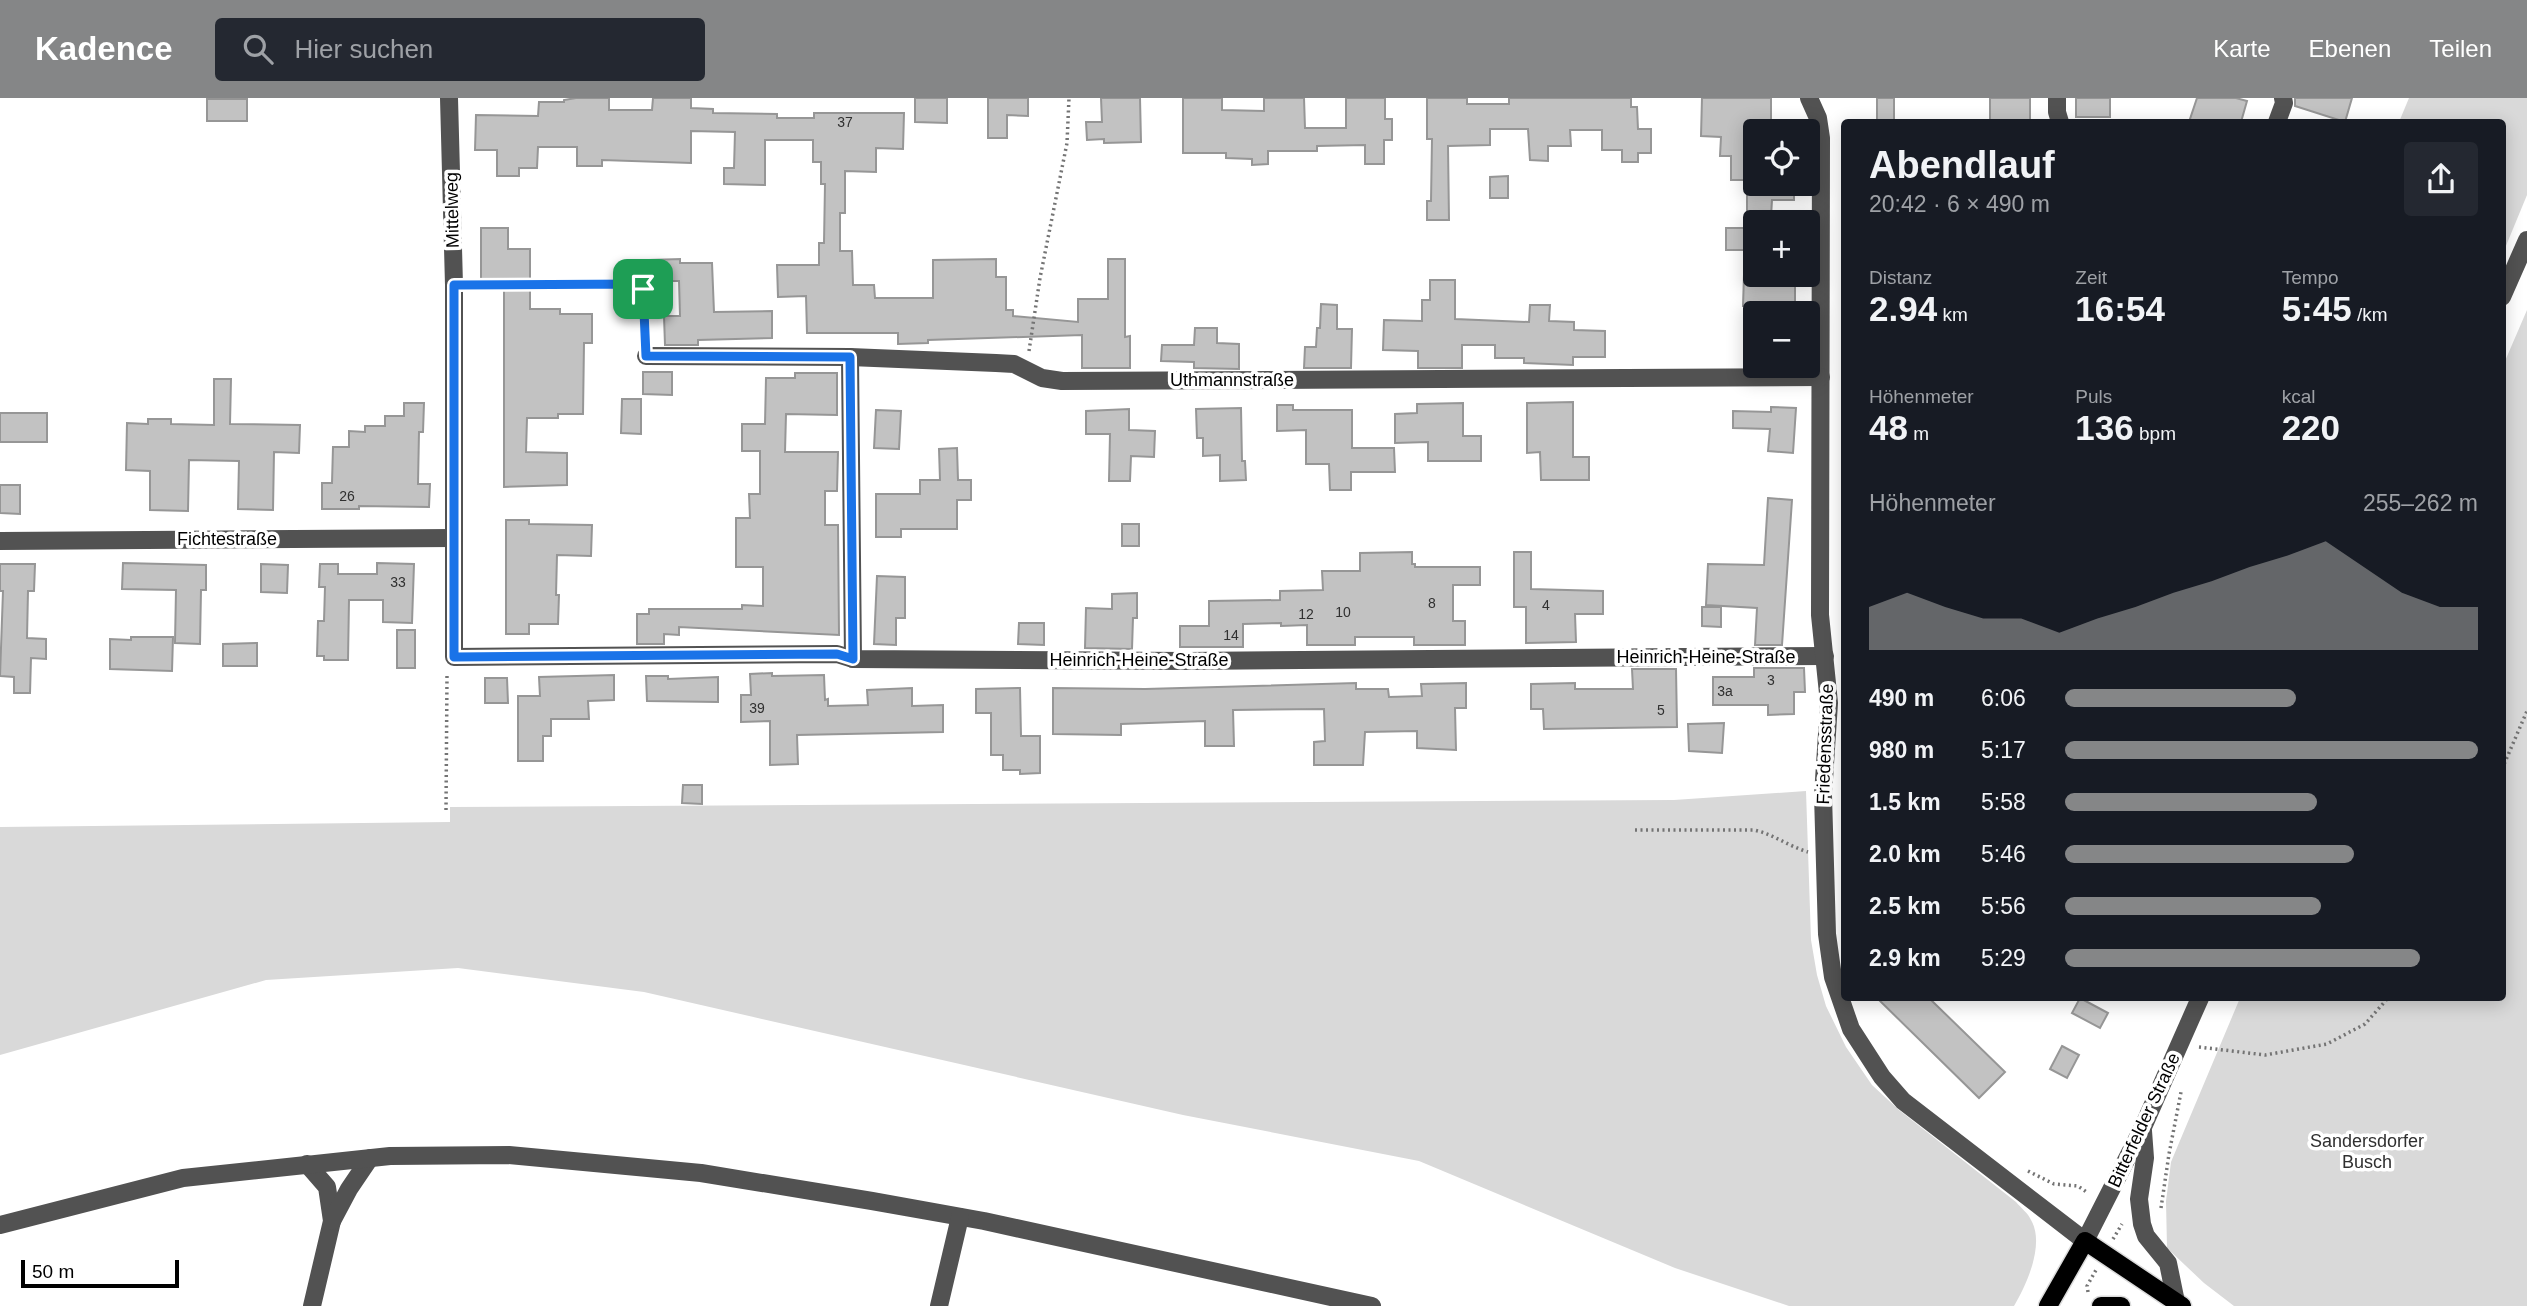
<!DOCTYPE html>
<html lang="de">
<meta charset="utf-8">
<style>
:root{--surface:#171b24;--page:#242831;--text:#f1f3f6;--muted:#9ea1a6;--accent:#858687}
body{margin:0;font-family:Arial,sans-serif;background:var(--page);color:var(--text);height:100vh;display:flex;flex-direction:column;font-size:26px;white-space:nowrap}
*{box-sizing:border-box;margin:0}
p{font-size:23px;color:var(--muted)}
.icon{flex:none;width:38px;height:38px;fill:none;stroke:currentColor;stroke-width:2;stroke-linecap:round;stroke-linejoin:round}
.map{position:relative;flex:1;overflow:hidden}
.sheet{position:absolute;left:1841px;top:21px;width:665px;height:882px;display:flex;flex-direction:column;background:var(--surface);border-radius:7px;box-shadow:0 4px 18px #0003}
.sheet>*{flex:none}
.buttons{position:absolute;left:1743px;top:21px;display:grid;gap:14px}
.buttons a{display:grid;place-items:center;width:77px;height:77px;border-radius:7px;background:var(--surface);box-shadow:0 4px 18px #0003;font-size:35px}
.scale{position:absolute;left:21px;bottom:18px;width:158px;box-sizing:border-box;padding-left:7px;border:4px solid #000;border-top:0;font-size:19px;line-height:24px;white-space:nowrap;color:#000;-webkit-text-stroke:5px #fff;paint-order:stroke}
.pin{position:absolute;display:grid;place-items:center;width:60px;height:60px;color:#fff;margin:-30px;border-radius:14px;box-shadow:0 4px 10px #0006}
.round{display:grid;place-items:center;flex:none;width:74px;height:74px;border-radius:7px;background:var(--page)}
.headline{display:flex;align-items:center;justify-content:space-between;height:119px;padding:0 28px}
h1{font-size:38px;font-weight:700;line-height:52px}
.metrics{display:grid;grid-template-columns:repeat(3,1fr);gap:10px;height:119px;padding:7px 28px}
.metrics div{display:grid;align-content:center}
.metrics b{font-size:35px;font-weight:700}
.metrics small{font-size:19px;font-weight:400}
.metrics p{font-size:19px}
.chart{height:196px;padding:14px 28px}
.chart p{display:flex;justify-content:space-between}
.chart svg{width:100%;height:126px;margin-top:7px;fill:var(--accent);opacity:.7}
ul{padding:0 28px;list-style:none;font-size:23px}
li{display:grid;grid-template-columns:112px 84px 1fr;align-items:center;height:52px}
li i{height:18px;border-radius:9px;background:var(--accent)}
header{display:flex;align-items:center;gap:42px;box-sizing:border-box;height:98px;padding:0 35px;background:var(--accent);color:#fff}
header strong{font-size:33px}
nav{display:flex;gap:38px;margin-inline-start:auto;font-size:24px}
.search{width:490px;height:63px;background:var(--page);display:flex;align-items:center;gap:18px;box-sizing:border-box;padding:0 24px;border-radius:7px;color:var(--muted);font-size:26px}
.map>svg:first-child{display:block}
.green{fill:#d9d9d9}
.building{fill:#c2c2c2;stroke:#969696;stroke-width:2}
.lines{fill:none;stroke-linecap:round;stroke-linejoin:round}
.major-casing{stroke:#dbdbdb;stroke-width:21}
.path{stroke:#747474;stroke-width:3.5;stroke-dasharray:2 3.5;stroke-linecap:butt}
.minor{stroke:#525252;stroke-width:18}
.major{stroke:#000;stroke-width:18}
.route-casing{stroke:#fff;stroke-width:14}
.route{stroke:#1a73e8;stroke-width:9}
.labels{text-anchor:middle;stroke-width:7;stroke-linejoin:round;paint-order:stroke}
.number-label{font-size:14px;fill:#303030}
.street-label{font-size:18px;fill:#000;stroke:#fff}
.park-label{font-size:18px;fill:#303030;stroke:#fff}
</style>
<header>
<strong>Kadence</strong>
<div class="search"><svg class="icon" aria-label="search" viewBox="0 0 24 24"><circle cx="10" cy="10" r="6"/><path d="M15 15l6 6"/></svg>Hier suchen</div>
<nav><a>Karte</a><a>Ebenen</a><a>Teilen</a></nav>
</header>
<div class="map">
<svg width="2527" height="1208" viewBox="0 0 2527 1208">
<rect width="100%" height="100%" fill="#fff"/>
<g class="green">
<path d="M 2409,0 L 2527,0 L 2527,97 L 2503,155 L 2502,24 L 2399,24 Z"/>
<path d="M 2527,212 L 2527,1208 L 2234,1208 L 2204,1185 L 2167,1150 L 2166,1103 L 2171,1064 L 2240,900 L 2502,900 L 2502,270 Z"/>
<path d="M 1806,693 L 1811,842 L 1817,877 L 1826,908 L 1846,949 L 1872,987 L 1899,1012 L 2016,1104 C 2021,1110 2028,1115 2031,1122 C 2045,1146 2027,1186 2014,1208 L 1789,1208 L 1675,1170 L 1419,1063 L 1183,1017 L 644,894 L 458,870 L 266,882 L 0,957 L 0,729 L 450,724 L 450,709 L 1674,702 Z"/>
</g>
<g class="building">
<path d="M 576,0 L 609,0 L 609,12 L 652,12 L 653,0 L 691,0 L 691,10 L 713,11 L 713,15 L 777,16 L 777,20 L 814,20 L 814,15 L 904,15 L 903,51 L 876,50 L 876,74 L 845,73 L 845,115 L 840,115 L 840,153 L 852,153 L 853,187 L 874,187 L 875,200 L 933,200 L 933,162 L 996,161 L 996,179 L 1006,179 L 1006,212 L 1013,212 L 1013,218 L 1078,224 L 1078,201 L 1108,201 L 1108,161 L 1125,161 L 1125,239 L 1130,238 L 1130,270 L 1082,270 L 1082,237 L 928,242 L 928,245 L 898,246 L 898,235 L 807,235 L 806,198 L 778,199 L 777,167 L 819,167 L 819,145 L 824,145 L 825,86 L 821,86 L 821,64 L 813,64 L 813,42 L 765,42 L 765,87 L 724,86 L 724,70 L 734,70 L 735,34 L 691,33 L 691,65 L 602,62 L 602,68 L 577,68 L 577,49 L 538,49 L 537,70 L 519,70 L 519,78 L 497,78 L 497,52 L 475,52 L 476,17 L 538,18 L 539,4 L 564,4 L 564,2 Z"/>
<path d="M 915,0 L 947,0 L 947,25 L 915,24 Z"/>
<path d="M 988,0 L 1028,0 L 1028,18 L 1007,17 L 1007,40 L 988,40 Z"/>
<path d="M 1101,0 L 1140,0 L 1141,44 L 1104,45 L 1104,41 L 1087,42 L 1086,24 L 1102,24 Z"/>
<path d="M 1183,0 L 1222,0 L 1222,12 L 1264,13 L 1264,0 L 1304,0 L 1305,30 L 1346,30 L 1346,0 L 1385,0 L 1385,21 L 1392,21 L 1392,42 L 1384,42 L 1384,66 L 1365,66 L 1365,47 L 1317,48 L 1317,53 L 1268,53 L 1268,66 L 1252,67 L 1252,61 L 1226,60 L 1226,55 L 1183,55 Z"/>
<path d="M 1427,0 L 1467,0 L 1467,6 L 1509,6 L 1509,0 L 1631,0 L 1631,9 L 1637,9 L 1638,31 L 1651,31 L 1651,55 L 1638,55 L 1638,64 L 1622,64 L 1622,52 L 1602,52 L 1602,32 L 1570,32 L 1571,48 L 1548,48 L 1548,63 L 1530,62 L 1528,31 L 1490,31 L 1490,47 L 1448,48 L 1449,122 L 1427,122 L 1427,103 L 1431,103 L 1432,41 L 1427,41 Z"/>
<path d="M 1702,0 L 1771,0 L 1771,33 L 1755,33 L 1755,82 L 1731,82 L 1731,58 L 1720,58 L 1721,39 L 1701,38 Z"/>
<rect x="1877" y="0" width="17" height="24"/>
<rect x="1990" y="0" width="40" height="24"/>
<rect x="2076" y="0" width="34" height="19"/>
<path d="M 2197,0 L 2236,0 L 2247,3 L 2241,24 L 2189,24 Z"/>
<path d="M 2295,0 L 2352,0 L 2345,24 L 2295,8 Z"/>
<rect x="207" y="1" width="40" height="22"/>
<path d="M 1508,78 L 1508,100 L 1490,100 L 1490,79 Z"/>
<path d="M 1747,86 L 1794,86 L 1794,102 L 1772,102 L 1771,119 L 1747,119 Z"/>
<path d="M 481,130 L 508,130 L 508,151 L 530,151 L 530,211 L 560,211 L 560,216 L 592,216 L 592,245 L 584,245 L 583,316 L 558,316 L 558,320 L 527,320 L 526,354 L 567,355 L 567,387 L 504,389 L 504,181 L 481,181 Z"/>
<path d="M 1726,130 L 1748,130 L 1747,152 L 1726,152 Z"/>
<path d="M 680,161 L 680,165 L 712,165 L 714,214 L 772,213 L 772,240 L 698,242 L 698,247 L 665,247 L 664,218 L 680,218 L 679,183 L 650,183 L 650,162 Z"/>
<path d="M 1744,177 L 1795,177 L 1795,215 L 1774,215 L 1774,208 L 1743,208 Z"/>
<path d="M 1430,182 L 1455,182 L 1455,221 L 1529,224 L 1530,207 L 1550,207 L 1549,223 L 1574,224 L 1574,232 L 1605,233 L 1605,259 L 1573,259 L 1573,267 L 1524,265 L 1524,260 L 1495,260 L 1495,247 L 1462,247 L 1462,270 L 1418,270 L 1418,253 L 1383,252 L 1384,222 L 1422,223 L 1422,202 L 1430,202 Z"/>
<path d="M 1321,206 L 1337,207 L 1337,231 L 1352,231 L 1351,270 L 1304,270 L 1305,249 L 1316,249 L 1317,230 L 1320,230 Z"/>
<path d="M 1195,230 L 1217,230 L 1217,245 L 1239,246 L 1239,271 L 1194,270 L 1194,264 L 1161,263 L 1162,247 L 1194,247 Z"/>
<path d="M 643,274 L 672,274 L 672,297 L 643,296 Z"/>
<path d="M 795,275 L 837,275 L 837,317 L 786,316 L 785,354 L 838,354 L 837,393 L 825,393 L 825,427 L 838,427 L 839,537 L 679,529 L 679,537 L 664,536 L 664,546 L 637,546 L 637,516 L 649,516 L 649,511 L 742,511 L 742,507 L 763,508 L 763,469 L 736,469 L 736,420 L 750,420 L 749,396 L 760,396 L 760,353 L 742,353 L 742,326 L 765,326 L 766,280 L 795,280 Z"/>
<path d="M 214,281 L 231,281 L 230,326 L 300,327 L 299,355 L 274,354 L 273,412 L 238,411 L 239,363 L 189,362 L 188,413 L 150,412 L 150,373 L 126,372 L 127,325 L 148,326 L 148,321 L 171,321 L 171,326 L 214,327 Z"/>
<path d="M 622,301 L 641,301 L 641,336 L 621,335 Z"/>
<path d="M 1573,304 L 1573,359 L 1589,359 L 1589,382 L 1541,382 L 1540,354 L 1527,355 L 1527,305 Z"/>
<path d="M 404,305 L 424,305 L 423,334 L 419,334 L 418,386 L 430,386 L 429,409 L 359,408 L 359,411 L 322,411 L 322,385 L 332,385 L 333,349 L 349,349 L 349,333 L 365,334 L 365,328 L 385,328 L 385,318 L 404,318 Z"/>
<path d="M 1463,305 L 1463,338 L 1481,338 L 1481,363 L 1428,363 L 1428,344 L 1395,345 L 1395,316 L 1417,315 L 1417,306 Z"/>
<path d="M 1277,307 L 1293,307 L 1293,312 L 1352,312 L 1352,350 L 1394,350 L 1395,374 L 1351,374 L 1351,392 L 1330,392 L 1329,366 L 1306,366 L 1306,332 L 1277,333 Z"/>
<path d="M 1771,309 L 1796,310 L 1793,355 L 1768,353 L 1770,331 L 1733,330 L 1733,313 L 1771,314 Z"/>
<path d="M 1241,310 L 1242,363 L 1245,363 L 1246,382 L 1220,383 L 1220,357 L 1203,358 L 1203,340 L 1197,340 L 1196,311 Z"/>
<path d="M 1129,311 L 1129,332 L 1155,333 L 1154,359 L 1131,358 L 1130,383 L 1109,383 L 1110,336 L 1086,336 L 1086,313 Z"/>
<path d="M 876,312 L 901,313 L 899,351 L 874,350 Z"/>
<rect x="0" y="315" width="47" height="29"/>
<path d="M 957,350 L 958,382 L 971,382 L 971,402 L 957,402 L 957,431 L 901,431 L 901,439 L 876,439 L 876,396 L 920,396 L 920,382 L 940,382 L 939,351 Z"/>
<path d="M 0,387 L 20,387 L 20,416 L 0,415 Z"/>
<path d="M 1768,400 L 1792,402 L 1782,547 L 1755,547 L 1757,510 L 1706,507 L 1708,466 L 1764,467 Z"/>
<path d="M 506,422 L 529,422 L 529,426 L 592,427 L 591,458 L 557,457 L 556,497 L 559,497 L 558,526 L 529,526 L 529,536 L 506,536 Z"/>
<rect x="1122" y="426" width="17" height="22"/>
<path d="M 1412,454 L 1412,466 L 1415,466 L 1415,469 L 1480,469 L 1480,487 L 1453,487 L 1453,523 L 1465,523 L 1465,547 L 1414,547 L 1414,539 L 1355,539 L 1355,547 L 1307,547 L 1307,527 L 1281,528 L 1281,525 L 1243,526 L 1243,549 L 1180,549 L 1180,528 L 1209,528 L 1209,503 L 1280,502 L 1280,493 L 1323,492 L 1322,473 L 1360,473 L 1360,455 Z"/>
<path d="M 1514,454 L 1531,454 L 1531,491 L 1603,493 L 1603,516 L 1575,516 L 1576,544 L 1526,545 L 1526,509 L 1514,509 Z"/>
<path d="M 123,465 L 206,467 L 206,492 L 201,492 L 200,546 L 175,545 L 176,492 L 122,491 Z"/>
<path d="M 377,465 L 414,466 L 412,525 L 383,524 L 383,502 L 349,502 L 348,562 L 324,562 L 324,558 L 317,558 L 318,523 L 324,523 L 325,489 L 319,489 L 320,466 L 338,466 L 338,476 L 377,476 Z"/>
<path d="M 0,466 L 35,466 L 34,493 L 28,493 L 27,540 L 46,541 L 46,561 L 31,560 L 30,595 L 14,595 L 14,579 L 0,578 L 3,493 L 0,493 Z"/>
<path d="M 261,466 L 288,467 L 287,495 L 261,494 Z"/>
<path d="M 877,478 L 905,479 L 905,520 L 896,520 L 896,547 L 874,546 Z"/>
<path d="M 1137,495 L 1137,520 L 1133,520 L 1132,551 L 1085,550 L 1086,510 L 1112,511 L 1112,496 Z"/>
<path d="M 1702,509 L 1721,509 L 1721,529 L 1702,528 Z"/>
<path d="M 1019,525 L 1044,525 L 1044,547 L 1018,546 Z"/>
<rect x="397" y="532" width="18" height="38"/>
<path d="M 131,539 L 173,539 L 172,573 L 110,571 L 110,541 L 131,542 Z"/>
<path d="M 257,545 L 257,568 L 223,568 L 223,546 Z"/>
<path d="M 1754,570 L 1804,570 L 1805,594 L 1794,594 L 1794,616 L 1768,617 L 1768,607 L 1713,607 L 1713,579 L 1754,579 Z"/>
<path d="M 1632,571 L 1676,571 L 1677,629 L 1544,631 L 1543,611 L 1531,611 L 1531,586 L 1575,585 L 1575,591 L 1633,591 Z"/>
<path d="M 772,575 L 772,578 L 824,577 L 825,602 L 828,601 L 828,608 L 868,607 L 867,592 L 912,590 L 912,608 L 943,607 L 943,634 L 797,637 L 798,666 L 770,667 L 770,623 L 741,624 L 741,597 L 751,597 L 750,576 Z"/>
<path d="M 614,577 L 614,602 L 588,603 L 589,621 L 551,621 L 551,638 L 543,638 L 543,663 L 518,663 L 518,598 L 540,598 L 539,579 Z"/>
<path d="M 646,578 L 668,578 L 668,581 L 718,579 L 718,604 L 647,603 Z"/>
<path d="M 485,580 L 507,580 L 508,605 L 485,605 Z"/>
<path d="M 1356,585 L 1356,591 L 1388,591 L 1389,599 L 1422,598 L 1421,586 L 1466,585 L 1466,610 L 1455,610 L 1456,652 L 1417,650 L 1417,633 L 1365,634 L 1363,667 L 1314,667 L 1314,644 L 1325,643 L 1324,611 L 1233,612 L 1234,648 L 1205,648 L 1205,623 L 1121,626 L 1121,637 L 1053,636 L 1053,590 L 1145,591 Z"/>
<path d="M 1020,590 L 1021,638 L 1040,638 L 1040,675 L 1020,676 L 1020,672 L 1003,672 L 1003,657 L 991,657 L 991,615 L 976,615 L 976,591 Z"/>
<path d="M 1724,625 L 1722,655 L 1689,653 L 1688,626 Z"/>
<path d="M 683,687 L 702,687 L 702,706 L 682,705 Z"/>
<path d="M 1877,900 L 1929,900 L 2005,974 L 1979,1000 Z"/>
<path d="M 2080,900 L 2108,915 L 2100,930 L 2072,915 Z"/>
<path d="M 2062,948 L 2079,957 L 2067,980 L 2050,971 Z"/>
</g>
<g class="lines">
<g class="major-casing">
<g id="major">
<path d="M 2048,1208 L 2085,1143 L 2182,1208"/>
<path d="M 2101,1208 L 2121,1208"/>
</g>
</g>
<g class="path">
<path d="M 473,187 L 638,186 L 643,191 L 645,239"/>
<path d="M 1029,253 L 1040,180 L 1067,45 L 1069,0"/>
<path d="M 2502,671 L 2527,613"/>
<path d="M 446,712 L 447,577"/>
<path d="M 1635,732 L 1754,732 C 1773,736 1788,748 1808,754"/>
<path d="M 2199,949 L 2265,957 L 2327,946 L 2365,926 L 2388,900"/>
<path d="M 2028,1073 L 2054,1086 L 2078,1088 L 2088,1095"/>
<path d="M 2161,1110 L 2169,1056 L 2181,994"/>
<path d="M 2113,1141 L 2122,1126"/>
<path d="M 2088,1194 L 2087,1188 L 2096,1172"/>
</g>
<g class="minor">
<path d="M 449,0 L 454,187 L 454,559 L 837,556 L 853,561 L 1187,563 L 1825,558"/>
<path d="M 1809,0 L 1818,20 L 1821,40 L 1820,517 L 1829,605 L 1823,697 L 1827,836 L 1833,879 L 1851,931 L 1882,979 L 1903,1003 L 2085,1143 L 2143,1029 L 2200,900"/>
<path d="M 2057,0 L 2057,14 L 2060,24"/>
<path d="M 2277,24 L 2284,5 L 2283,0"/>
<path d="M 2502,199 L 2527,142"/>
<path d="M 646,258 L 850,259 L 996,265 L 1014,266 L 1042,280 L 1062,283 L 1821,279"/>
<path d="M 850,259 L 853,561"/>
<path d="M 0,443 L 454,440"/>
<path d="M 2143,1033 L 2145,1060 L 2139,1101 L 2142,1126 L 2146,1138 L 2168,1165 L 2176,1204"/>
<path d="M 307,1066 L 327,1089 L 332,1123 L 312,1208"/>
<path d="M 332,1123 L 349,1091 L 370,1060"/>
<path d="M 0,1127 L 183,1080 L 390,1058 L 509,1057 L 701,1075 L 872,1103 L 984,1123 L 1372,1208"/>
<path d="M 939,1208 L 960,1119"/>
</g>
<use href="#major" class="major"/>
</g>
<g class="lines">
<g class="route-casing">
<path id="route" d="M 638,186 L 643,191 L 646,258 L 850,259 L 853,561 L 837,556 L 454,559 L 454,187 Z"/>
</g>
<use href="#route" class="route"/>
</g>
<g class="labels">
<g class="number-label">
<text x="845" y="29">37</text>
<text x="347" y="403">26</text>
<text x="398" y="489">33</text>
<text x="1432" y="510">8</text>
<text x="1546" y="512">4</text>
<text x="1343" y="519">10</text>
<text x="1306" y="521">12</text>
<text x="1231" y="542">14</text>
<text x="1771" y="587">3</text>
<text x="1725" y="598">3a</text>
<text x="757" y="615">39</text>
<text x="1661" y="617">5</text>
</g>
<g class="street-label">
<text transform="translate(452 112) rotate(-91)" y="6">Mittelweg</text>
<text x="1232" y="288">Uthmannstraße</text>
<text x="227" y="447">Fichtestraße</text>
<text x="1706" y="565">Heinrich-Heine-Straße</text>
<text x="1139" y="568">Heinrich-Heine-Straße</text>
<text transform="translate(1825 646) rotate(-88)" y="6">Friedensstraße</text>
<text transform="translate(2144 1022) rotate(-65)" y="6">Bitterfelder Straße</text>
</g>
<g class="park-label">
<text x="2367" y="1049">Sandersdorfer<tspan x="2367" dy="21">Busch</tspan></text>
</g>
</g>
</svg>
<div class="buttons">
<a><svg class="icon" aria-label="locate" viewBox="0 0 24 24"><circle cx="12" cy="12" r="6"/><path d="M12 2v4M12 18v4M2 12h4M18 12h4"/></svg></a>
<a>+</a>
<a>−</a>
</div>
<div class="scale">50 m</div>
<div class="pin" style="left:643px;top:191px;background:#1e9e55"><svg class="icon" aria-label="arrive" viewBox="0 0 24 24"><path d="M6 21V4h12l-3 4 3 4H6"/></svg></div>
<section class="sheet">
<div class="headline"><div><h1>Abendlauf</h1><p>20:42 · 6 × 490 m</p></div><a class="round"><svg class="icon" aria-label="share" viewBox="0 0 24 24"><path d="M12 15V3M7 8l5-5 5 5M5 13v7h14v-7"/></svg></a></div>
<div class="metrics">
<div><p>Distanz</p><b>2.94<small> km</small></b></div>
<div><p>Zeit</p><b>16:54</b></div>
<div><p>Tempo</p><b>5:45<small> /km</small></b></div>
</div>
<div class="metrics">
<div><p>Höhenmeter</p><b>48<small> m</small></b></div>
<div><p>Puls</p><b>136<small> bpm</small></b></div>
<div><p>kcal</p><b>220</b></div>
</div>
<div class="chart"><p><span>Höhenmeter</span>255–262 m</p>
<svg viewBox="0 0 160 44" preserveAspectRatio="none"><path d="M0 44V29L10 24L20 29L30 33L40 33L50 38L60 33L70 29L80 24L90 20L100 15L110 11L120 6L130 15L140 24L150 29L160 29V44z"/></svg>
</div>
<ul>
<li><b>490 m</b>6:06<i style="width:56%"></i></li>
<li><b>980 m</b>5:17<i style="width:100%"></i></li>
<li><b>1.5 km</b>5:58<i style="width:61%"></i></li>
<li><b>2.0 km</b>5:46<i style="width:70%"></i></li>
<li><b>2.5 km</b>5:56<i style="width:62%"></i></li>
<li><b>2.9 km</b>5:29<i style="width:86%"></i></li>
</ul>
</section>
</div>
